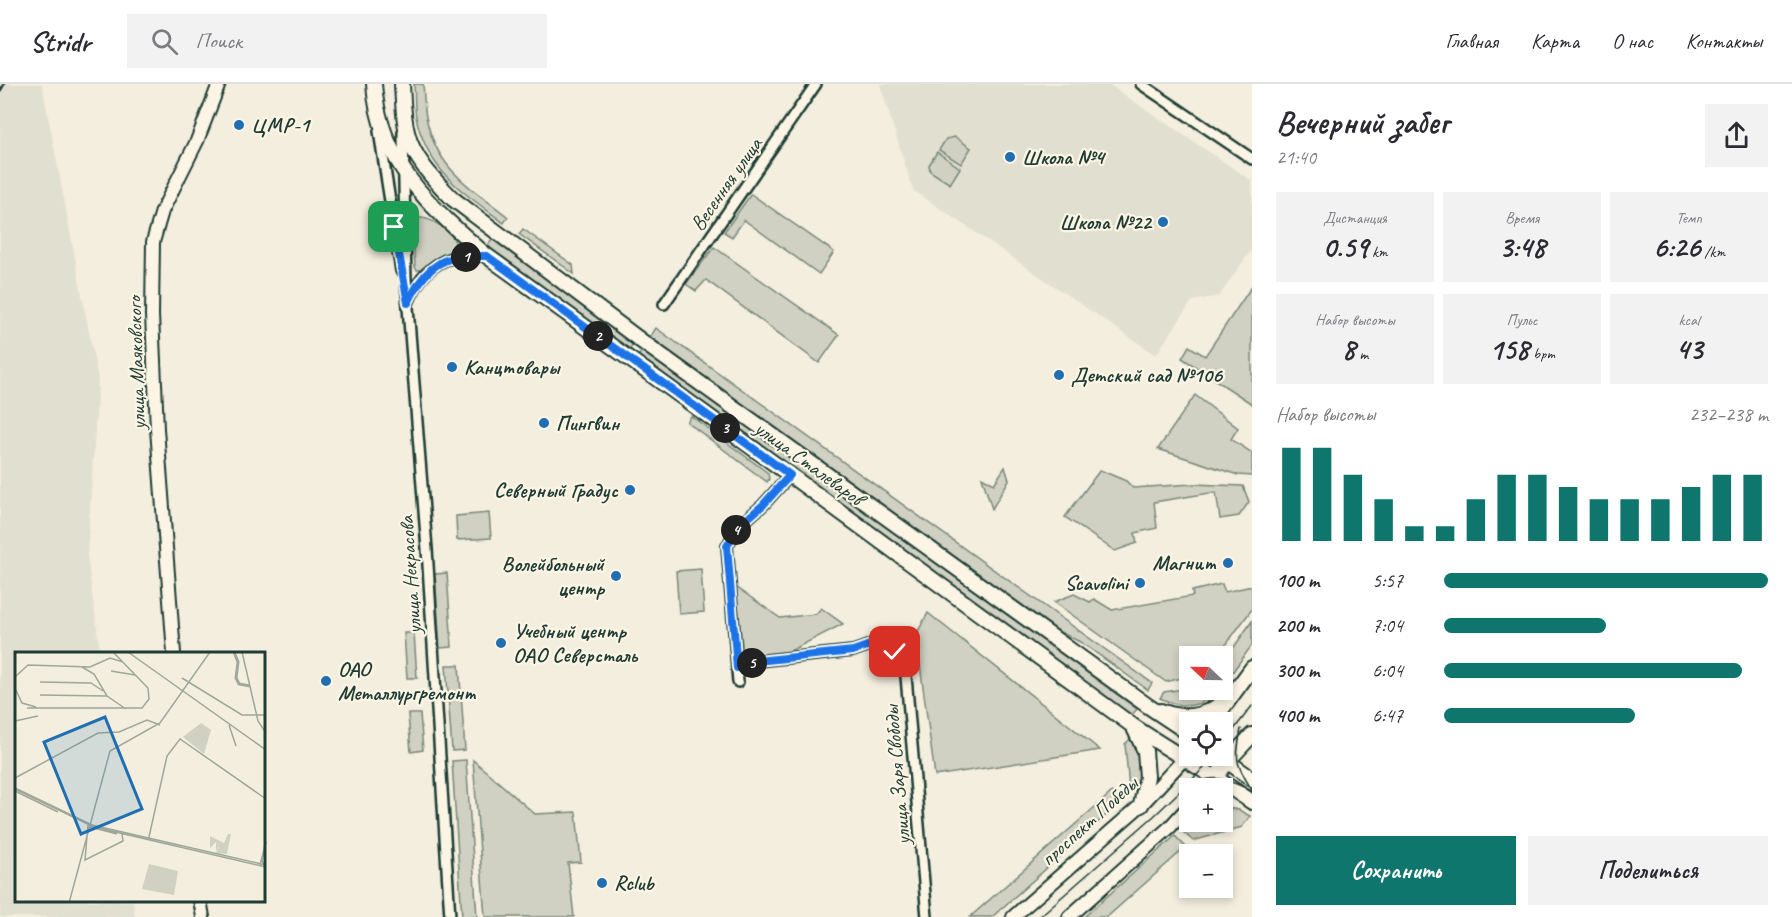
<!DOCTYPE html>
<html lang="ru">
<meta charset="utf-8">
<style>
:root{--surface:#fff;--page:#f2f2f3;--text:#2b2b33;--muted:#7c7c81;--line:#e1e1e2;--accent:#0f766e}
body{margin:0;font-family:Caveat,sans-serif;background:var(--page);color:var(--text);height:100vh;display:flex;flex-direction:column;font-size:22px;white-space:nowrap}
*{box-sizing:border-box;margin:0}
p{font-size:20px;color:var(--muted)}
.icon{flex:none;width:33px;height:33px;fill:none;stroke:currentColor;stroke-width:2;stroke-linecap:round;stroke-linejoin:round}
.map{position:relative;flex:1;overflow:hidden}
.sheet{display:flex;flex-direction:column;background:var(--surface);width:540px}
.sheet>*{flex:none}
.needle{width:39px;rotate:292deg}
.tools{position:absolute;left:1179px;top:562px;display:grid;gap:12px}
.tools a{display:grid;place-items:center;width:54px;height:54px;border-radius:0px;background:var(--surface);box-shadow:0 3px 9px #0003;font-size:30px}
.pin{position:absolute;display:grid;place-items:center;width:51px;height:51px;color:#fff;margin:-26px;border-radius:12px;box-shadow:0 3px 9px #0006}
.km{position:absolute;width:30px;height:30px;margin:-15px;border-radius:50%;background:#222;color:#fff;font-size:16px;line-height:30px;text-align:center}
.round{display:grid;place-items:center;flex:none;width:63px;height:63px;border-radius:0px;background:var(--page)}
.head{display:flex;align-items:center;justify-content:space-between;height:102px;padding:0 24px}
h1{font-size:33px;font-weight:700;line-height:45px}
.stats{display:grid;grid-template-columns:repeat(3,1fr);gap:9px;height:102px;padding:6px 24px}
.stats div{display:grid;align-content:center;border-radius:0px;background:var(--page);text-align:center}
.stats b{font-size:30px;font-weight:700}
.stats small{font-size:16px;font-weight:400}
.stats p{font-size:16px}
.chart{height:168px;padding:12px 24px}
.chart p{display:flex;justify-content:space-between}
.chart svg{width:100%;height:108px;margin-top:6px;stroke:var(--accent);stroke-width:6}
.action{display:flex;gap:12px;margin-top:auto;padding:12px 24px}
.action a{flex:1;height:69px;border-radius:0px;background:var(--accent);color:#fff;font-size:24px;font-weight:700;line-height:69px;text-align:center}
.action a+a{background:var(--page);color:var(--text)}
ul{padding:0 24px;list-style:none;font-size:20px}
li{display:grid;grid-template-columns:96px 72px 1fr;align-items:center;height:45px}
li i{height:15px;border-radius:8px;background:var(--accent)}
header{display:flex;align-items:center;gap:36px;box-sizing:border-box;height:84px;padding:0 30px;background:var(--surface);border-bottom:2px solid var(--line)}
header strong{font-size:28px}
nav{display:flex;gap:33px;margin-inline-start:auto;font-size:21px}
.search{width:420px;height:54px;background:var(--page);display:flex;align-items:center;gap:15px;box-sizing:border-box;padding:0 21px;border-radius:0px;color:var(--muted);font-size:22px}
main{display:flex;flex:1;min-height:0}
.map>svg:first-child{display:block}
.built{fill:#e1dfd0}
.green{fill:#d0d1c2;stroke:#78877b;stroke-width:1.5}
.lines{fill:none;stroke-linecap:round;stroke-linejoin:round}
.street-casing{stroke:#1f3d34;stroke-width:14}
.secondary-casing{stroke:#1f3d34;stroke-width:16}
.primary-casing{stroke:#1f3d34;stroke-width:18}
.street{stroke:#fcf5e5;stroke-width:9}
.secondary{stroke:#fcf5e5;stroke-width:12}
.primary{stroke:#fcf5e5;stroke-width:14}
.tram{stroke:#1f3d34;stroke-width:1.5}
.rail{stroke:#1f3d34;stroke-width:3}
.route-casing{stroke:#fff;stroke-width:12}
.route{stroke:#1a73e8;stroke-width:8}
.poi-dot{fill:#1f6fb2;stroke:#fcf5e5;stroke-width:2}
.labels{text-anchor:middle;stroke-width:4.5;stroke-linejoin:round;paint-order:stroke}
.poi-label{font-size:21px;font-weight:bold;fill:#1f3d34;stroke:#fcf5e5;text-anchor:start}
.street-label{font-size:21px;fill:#1f3d34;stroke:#fcf5e5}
.inset-river{fill:none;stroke:#a0a89b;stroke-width:3}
.inset-road{fill:none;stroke:#9ea79a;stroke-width:1.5}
.view{fill:#1f6fb2;fill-opacity:0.15;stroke:#1f6fb2;stroke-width:3}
.inset-edge{fill:none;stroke:#1f3d34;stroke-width:3}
</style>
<header>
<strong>Stridr</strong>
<div class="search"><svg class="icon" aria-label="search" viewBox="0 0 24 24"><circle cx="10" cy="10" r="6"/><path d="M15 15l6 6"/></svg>Поиск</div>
<nav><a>Главная</a><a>Карта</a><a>О нас</a><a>Контакты</a></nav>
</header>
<main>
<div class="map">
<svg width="1252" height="833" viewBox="0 0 1252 833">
<rect width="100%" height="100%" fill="#f3eede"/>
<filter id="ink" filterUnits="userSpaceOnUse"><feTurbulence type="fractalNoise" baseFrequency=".0167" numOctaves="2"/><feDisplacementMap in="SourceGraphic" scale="12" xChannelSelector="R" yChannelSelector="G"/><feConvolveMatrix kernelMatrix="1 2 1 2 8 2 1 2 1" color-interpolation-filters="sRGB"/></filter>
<g filter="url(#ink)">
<g class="built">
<path d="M 0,0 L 42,0 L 98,296 L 87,471 L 100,569 L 16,569 L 16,816 L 133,817 L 135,833 L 0,833 Z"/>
<path d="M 880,0 L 1108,0 L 1252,97 L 1252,165 L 1219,212 L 1192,217 L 1156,271 L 913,106 Z"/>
</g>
<g class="green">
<path d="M 414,0 L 423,0 C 424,11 424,22 426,33 C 437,86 469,102 508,133 L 504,139 C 462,107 428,88 416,33 C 414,22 415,11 414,0 Z"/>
<path d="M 955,53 L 971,64 L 961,80 L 939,66 L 946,55 Z"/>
<path d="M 937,68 L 960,84 L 950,100 L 930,87 L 929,81 Z"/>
<path d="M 751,110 L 834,168 L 819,190 L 744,136 L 732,153 L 724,148 Z"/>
<path d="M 419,134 C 431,133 451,147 455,158 L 452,166 L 420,186 L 417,186 L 415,183 L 413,144 L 414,141 Z"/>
<path d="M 523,145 L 573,181 L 574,190 L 519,150 Z"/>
<path d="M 491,156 L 493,156 L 634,259 L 629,266 L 488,162 Z"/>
<path d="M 714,163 L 839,251 L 819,279 L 706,196 L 696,207 L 686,200 Z"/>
<path d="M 1252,202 L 1252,320 L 1182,274 L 1189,262 L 1205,272 Z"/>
<path d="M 656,244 L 1152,599 L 1148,606 L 1082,559 L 1060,548 L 650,253 Z"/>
<path d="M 642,266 L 1137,625 L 1131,632 L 638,273 Z"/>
<path d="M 1195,311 L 1238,344 L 1231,355 L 1252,369 L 1252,392 L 1238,391 L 1158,365 Z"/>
<path d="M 691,332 L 768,389 L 769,395 L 767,398 L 687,338 Z"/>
<path d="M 1005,383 L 1009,396 L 992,425 L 982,393 L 994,400 Z"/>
<path d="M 1100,386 L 1126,397 L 1133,404 L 1193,400 L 1243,402 L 1249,418 L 1239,432 L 1220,435 L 1216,408 L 1154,418 L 1157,444 L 1135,449 L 1137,459 L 1115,467 L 1065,433 Z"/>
<path d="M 489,429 L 491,454 L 457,456 L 456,432 Z"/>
<path d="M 701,485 L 704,528 L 679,530 L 676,487 Z"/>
<path d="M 447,489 L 452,563 L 440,564 L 435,490 Z"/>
<path d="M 1222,500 L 1225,508 L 1252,502 L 1252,525 L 1217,573 L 1190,573 L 1189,592 L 1166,598 L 1054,518 L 1074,510 L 1090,518 L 1094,515 L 1112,526 L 1193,512 L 1192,507 Z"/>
<path d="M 736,503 L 780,534 L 816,530 L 821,524 L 843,540 L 745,590 Z"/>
<path d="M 928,529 L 1100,666 L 935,692 L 916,551 Z"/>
<path d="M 1252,537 L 1252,561 L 1226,597 L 1223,595 L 1223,579 Z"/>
<path d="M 404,549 L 414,549 L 417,594 L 407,594 Z"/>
<path d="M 446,581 L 459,581 L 465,666 L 452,667 Z"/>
<path d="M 1189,604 L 1190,606 L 1220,606 C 1200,625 1183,625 1160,614 L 1164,608 Z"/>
<path d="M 408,630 L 420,630 L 423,666 L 411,668 Z"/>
<path d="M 1130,655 C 1143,671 1143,688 1134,707 L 1129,704 L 1125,660 Z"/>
<path d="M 466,676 L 477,833 L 462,833 L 452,677 Z"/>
<path d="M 473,676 L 535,730 L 576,728 L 581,778 L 568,779 L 574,833 L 485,833 Z"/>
<path d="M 1112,708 L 1121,718 L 992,833 L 970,833 Z"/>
<path d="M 1223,723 L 1239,726 L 1250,732 L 1242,743 L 1193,757 L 1181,746 L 1190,738 L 1222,738 Z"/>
<path d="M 1175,752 L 1186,763 L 1107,833 L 1084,833 Z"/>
</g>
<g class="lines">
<g class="street-casing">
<g id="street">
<path d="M 1141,0 L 1252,75"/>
<path d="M 379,47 L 401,187"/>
<path d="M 403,48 L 406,198 L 427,465 L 450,833"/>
<path d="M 409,217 C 417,198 431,179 452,174 C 463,171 476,172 487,172"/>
<path d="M 664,220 L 816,0"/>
<path d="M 737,584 L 757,577 L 853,567 L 873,560 L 895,568 L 905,581 L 927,833"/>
<path d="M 738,598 L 727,462 L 739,442 L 763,421 L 790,391"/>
</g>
</g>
<g class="secondary-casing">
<g id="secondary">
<path d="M 174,569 L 157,345 L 152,231 L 153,158 L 162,127 L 197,57 L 219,0"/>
<path d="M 1205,705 L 1216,693"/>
<path d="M 200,816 L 203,833"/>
<path d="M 1013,833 L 1141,721 L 1184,675"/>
<path d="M 1069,833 L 1170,743 L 1190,721"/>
</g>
</g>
<g class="primary-casing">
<g id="primary">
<path d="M 374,0 C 379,79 432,124 487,172 L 790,391 L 1133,642 C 1172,668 1213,691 1252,718"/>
<path d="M 402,0 C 403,16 403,33 407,48 C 413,74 434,96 453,115 L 640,256 L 1148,622 L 1190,650"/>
<path d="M 1161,627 C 1191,638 1209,631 1232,611"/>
<path d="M 1212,639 L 1252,584"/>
<path d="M 1134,644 L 1145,667 L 1147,693 L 1141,721"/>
<path d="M 1220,672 L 1252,695"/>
<path d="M 1216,693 L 1227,678 L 1252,651"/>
</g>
</g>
<use href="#street" class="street"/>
<use href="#secondary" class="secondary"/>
<use href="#primary" class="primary"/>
<g class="tram">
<path d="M 1241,645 C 1235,676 1235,679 1252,706"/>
<path d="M 1222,661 L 1252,622"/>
<path d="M 1188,703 C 1214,688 1227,695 1252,707"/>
<path d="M 1039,833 L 1154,732 L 1203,685 L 1214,672"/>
</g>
<path class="rail" d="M 0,7 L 4,0"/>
</g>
</g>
<g class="lines" filter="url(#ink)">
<g class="route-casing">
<path id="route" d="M 394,143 L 408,219 C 417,200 430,179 453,174 C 464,171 476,172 487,172 L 790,391 L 763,421 L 739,442 L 727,462 L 737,584 L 757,577 L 853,567 L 873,560 L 895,568"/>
</g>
<use href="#route" class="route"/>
</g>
<g class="poi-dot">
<circle cx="239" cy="41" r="6"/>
<circle cx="1010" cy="73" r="6"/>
<circle cx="1163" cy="138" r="6"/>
<circle cx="452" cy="283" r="6"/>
<circle cx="1059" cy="291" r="6"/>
<circle cx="544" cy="339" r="6"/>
<circle cx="630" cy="406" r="6"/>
<circle cx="1228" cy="479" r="6"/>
<circle cx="616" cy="492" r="6"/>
<circle cx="1140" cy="499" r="6"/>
<circle cx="501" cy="559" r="6"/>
<circle cx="326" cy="597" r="6"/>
<circle cx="602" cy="799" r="6"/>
</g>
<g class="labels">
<g class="poi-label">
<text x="251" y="48">ЦМР-1</text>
<text x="1022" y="80">Школа №4</text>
<text x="1151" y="145" text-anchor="end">Школа №22</text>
<text x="464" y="290">Канцтовары</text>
<text x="1071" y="298">Детский сад №106</text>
<text x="556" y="346">Пингвин</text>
<text x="618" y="413" text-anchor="end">Северный Градус</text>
<text x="1216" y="486" text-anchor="end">Магнит</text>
<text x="604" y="487" text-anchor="end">Волейбольный<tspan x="604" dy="24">центр</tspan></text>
<text x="1128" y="506" text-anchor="end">Scavolini</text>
<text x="513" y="554">Учебный центр<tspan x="513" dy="24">ОАО Северсталь</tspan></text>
<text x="338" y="592">OAO<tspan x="338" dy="24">Металлургремонт</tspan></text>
<text x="614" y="806">Rclub</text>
</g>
<g class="street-label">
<text transform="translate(726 100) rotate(-55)" y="7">Весенняя улица</text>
<text transform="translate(136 279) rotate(-92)" y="7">улица Маяковского</text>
<text transform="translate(809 379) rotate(36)" y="7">улица Сталеваров</text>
<text transform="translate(410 491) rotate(-94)" y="7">улица Некрасова</text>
<text transform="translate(897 691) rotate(-95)" y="7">улица Заря Свободы</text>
<text transform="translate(1089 737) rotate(-42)" y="7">проспект Победы</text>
</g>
</g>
<g transform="translate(15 568)">
<rect width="250" height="250" fill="#f3eede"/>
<path d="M 186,71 L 196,78 L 189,102 L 168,85 ZM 213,182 L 216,182 L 212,202 L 201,201 L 205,191 L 201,199 L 201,190 L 195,196 L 195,184 L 209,191 ZM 134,212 L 163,219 L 159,243 L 127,237 Z" fill="#d0d1c2"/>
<path class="inset-river" d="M 219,0 L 223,10 L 221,26 L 224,32 L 235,34"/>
<path class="inset-road" d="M 113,0 L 251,98M 227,0 L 243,69 L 251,81M 67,15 L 79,22 L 92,44 L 111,57M 96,19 L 120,23M 0,25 L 13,13 L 75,15 L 95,6 L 108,10M 167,26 L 227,63 L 251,63M 25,30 L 76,31 L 88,39M 0,36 L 7,51 L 21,55M 25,43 L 92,44M 12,56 L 127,56 L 134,47 L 133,36 L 98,0M 0,69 L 23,64M 214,73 L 221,94M 0,126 L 83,81 L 104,80 L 132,68 L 145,73M 0,136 L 77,173 L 251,213M 0,137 L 79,175 L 251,215M 0,139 L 43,160M 73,173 L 70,208 L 108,189 L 107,182M 75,175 L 102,182M 136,189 L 134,185 L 152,104 L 165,87 L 251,147M 245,213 L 251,189M 250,214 L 247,209 L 251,190M 54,251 L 95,99 L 145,71 L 195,0"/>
<path class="view" d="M 90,65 L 127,157 L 66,182 L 29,90 Z"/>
<rect width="250" height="250" class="inset-edge"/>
</g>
</svg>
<div class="tools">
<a><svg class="needle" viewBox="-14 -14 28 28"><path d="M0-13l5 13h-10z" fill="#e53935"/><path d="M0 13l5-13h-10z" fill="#7c7c81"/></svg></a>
<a><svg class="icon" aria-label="locate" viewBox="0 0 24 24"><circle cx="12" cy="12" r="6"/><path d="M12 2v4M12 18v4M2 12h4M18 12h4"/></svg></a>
<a>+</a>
<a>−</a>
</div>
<div class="pin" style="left:394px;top:143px;background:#1e9e55"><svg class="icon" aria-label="arrive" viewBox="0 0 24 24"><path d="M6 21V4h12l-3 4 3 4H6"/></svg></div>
<div class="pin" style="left:895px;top:568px;background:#d93025"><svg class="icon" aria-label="check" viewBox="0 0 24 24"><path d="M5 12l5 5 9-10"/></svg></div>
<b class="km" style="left:466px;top:173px">1</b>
<b class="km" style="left:598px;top:252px">2</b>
<b class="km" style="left:725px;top:344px">3</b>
<b class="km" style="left:736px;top:446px">4</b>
<b class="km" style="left:752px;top:579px">5</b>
</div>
<section class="sheet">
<div class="head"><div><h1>Вечерний забег</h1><p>21:40</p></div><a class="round"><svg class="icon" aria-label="share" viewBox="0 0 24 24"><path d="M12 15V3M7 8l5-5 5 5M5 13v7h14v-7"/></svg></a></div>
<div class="stats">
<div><p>Дистанция</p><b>0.59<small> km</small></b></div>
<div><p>Время</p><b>3:48</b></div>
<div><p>Темп</p><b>6:26<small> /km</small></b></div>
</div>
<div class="stats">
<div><p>Набор высоты</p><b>8<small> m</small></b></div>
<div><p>Пульс</p><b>158<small> bpm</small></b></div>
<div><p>kcal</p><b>43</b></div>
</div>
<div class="chart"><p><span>Набор высоты</span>232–238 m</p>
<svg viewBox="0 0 160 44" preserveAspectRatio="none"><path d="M5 44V6M15 44V6M25 44V17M35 44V27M45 44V38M55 44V38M65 44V27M75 44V17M85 44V17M95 44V22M105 44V27M115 44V27M125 44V27M135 44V22M145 44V17M155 44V17"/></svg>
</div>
<ul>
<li><b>100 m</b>5:57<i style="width:100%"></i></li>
<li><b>200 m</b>7:04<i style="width:50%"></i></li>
<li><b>300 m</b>6:04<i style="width:92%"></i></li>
<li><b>400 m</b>6:47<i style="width:59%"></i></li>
</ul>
<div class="action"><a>Сохранить</a><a>Поделиться</a></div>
</section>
</main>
